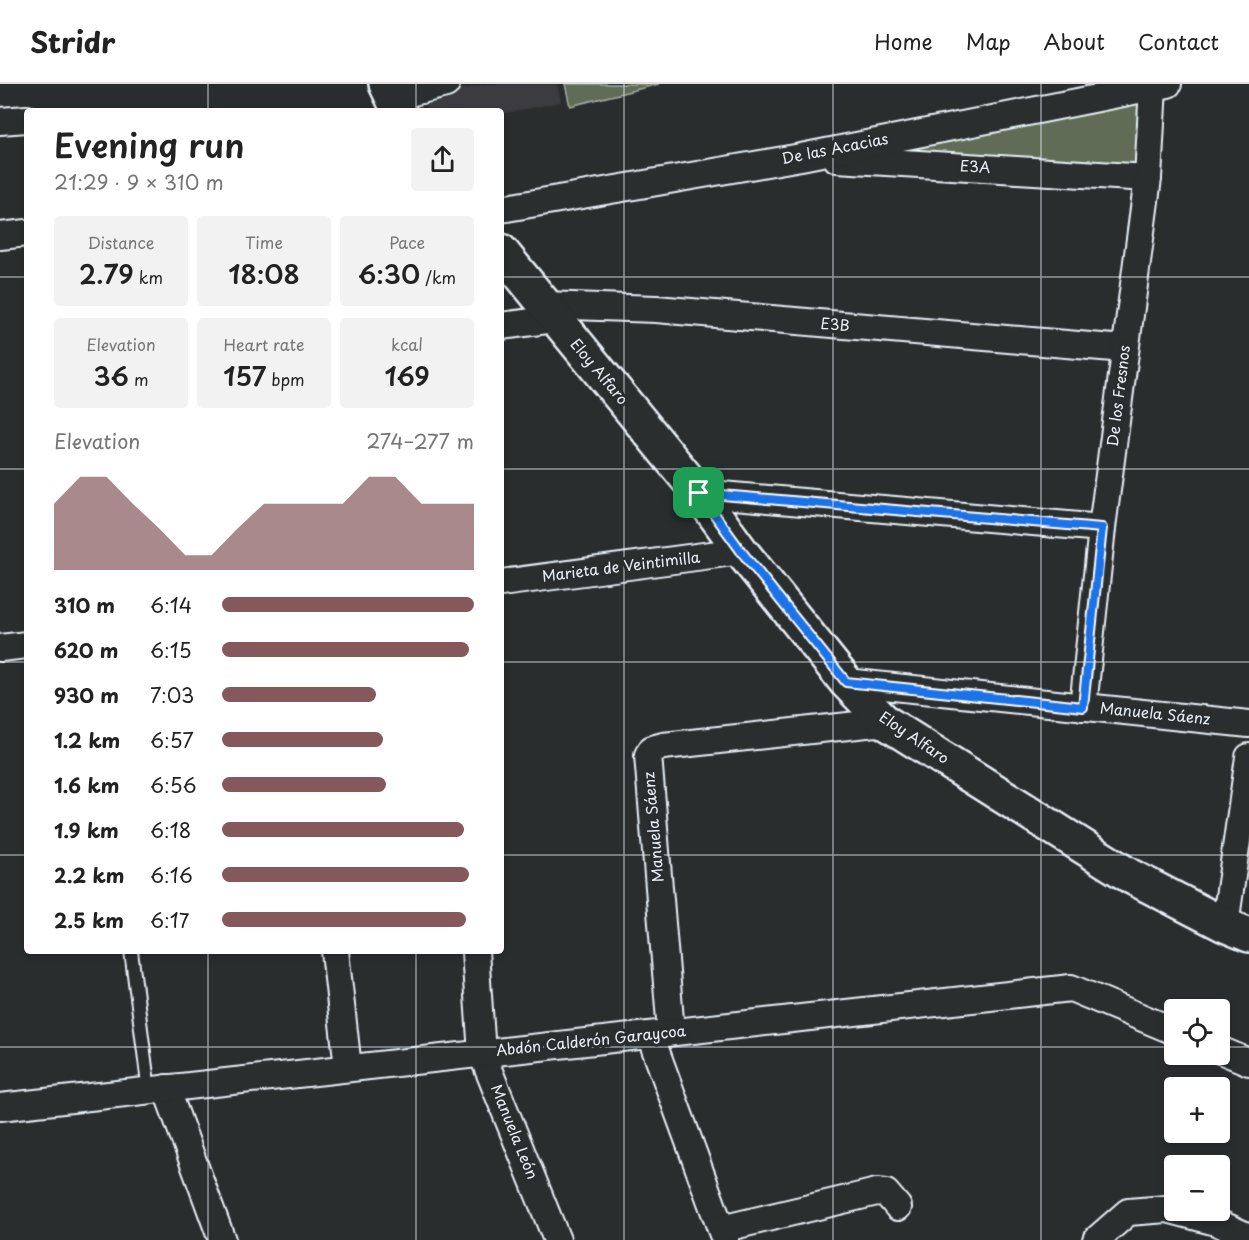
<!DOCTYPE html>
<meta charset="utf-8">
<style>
:root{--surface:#fff;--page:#f2f2f2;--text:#222;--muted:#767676;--line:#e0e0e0;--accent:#85585c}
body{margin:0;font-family:"Playpen Sans",sans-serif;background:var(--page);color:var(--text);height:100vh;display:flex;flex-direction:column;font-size:22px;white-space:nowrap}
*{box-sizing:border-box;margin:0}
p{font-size:20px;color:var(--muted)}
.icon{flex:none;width:33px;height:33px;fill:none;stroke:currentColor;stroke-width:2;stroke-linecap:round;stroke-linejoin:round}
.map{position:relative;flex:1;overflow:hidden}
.panel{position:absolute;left:24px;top:24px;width:480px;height:846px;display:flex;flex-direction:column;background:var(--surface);border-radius:6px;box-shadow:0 3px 9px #0003}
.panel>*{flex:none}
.buttons{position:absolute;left:1164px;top:915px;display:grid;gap:12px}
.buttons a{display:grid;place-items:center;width:66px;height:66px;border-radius:6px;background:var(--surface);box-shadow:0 3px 9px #0003;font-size:30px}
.pin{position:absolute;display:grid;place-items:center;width:51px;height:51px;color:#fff;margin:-26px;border-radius:12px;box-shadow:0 3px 9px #0006}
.round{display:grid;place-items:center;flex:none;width:63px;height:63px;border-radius:6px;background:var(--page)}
.head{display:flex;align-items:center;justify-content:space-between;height:102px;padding:0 30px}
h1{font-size:33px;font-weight:600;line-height:45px}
.metrics{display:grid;grid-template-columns:repeat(3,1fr);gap:9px;height:102px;padding:6px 30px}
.metrics div{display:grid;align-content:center;border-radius:6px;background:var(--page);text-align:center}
.metrics b{font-size:26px;font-weight:600}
.metrics small{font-size:16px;font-weight:400}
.metrics p{font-size:16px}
.chart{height:168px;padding:12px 30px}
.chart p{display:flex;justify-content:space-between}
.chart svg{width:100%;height:108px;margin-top:6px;fill:var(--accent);opacity:.7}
ul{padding:0 30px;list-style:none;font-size:20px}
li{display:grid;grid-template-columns:96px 72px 1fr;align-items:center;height:45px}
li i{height:15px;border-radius:8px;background:var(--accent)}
header{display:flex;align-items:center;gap:36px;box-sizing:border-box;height:84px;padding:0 30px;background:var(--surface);border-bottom:2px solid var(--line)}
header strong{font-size:28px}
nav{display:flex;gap:33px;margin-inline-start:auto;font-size:21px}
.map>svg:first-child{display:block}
.built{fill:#3b3b41}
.green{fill:#606c54;stroke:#a4aea6;stroke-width:1.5}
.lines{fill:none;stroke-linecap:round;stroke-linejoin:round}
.lane-casing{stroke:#e8f1f8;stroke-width:16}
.street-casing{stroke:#e8f1f8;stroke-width:30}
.secondary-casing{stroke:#e8f1f8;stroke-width:38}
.lane{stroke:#2a2d2e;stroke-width:12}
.street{stroke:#2a2d2e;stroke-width:26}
.secondary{stroke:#2a2d2e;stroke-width:33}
.route-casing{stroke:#fff;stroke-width:12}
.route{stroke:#1a73e8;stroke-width:8}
.grid{fill:none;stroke:#e8f1f8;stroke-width:1.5;stroke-opacity:0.55}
.labels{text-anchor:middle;stroke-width:6;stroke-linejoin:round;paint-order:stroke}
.street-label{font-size:15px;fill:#e8f1f8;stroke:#2a2d2e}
</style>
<header>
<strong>Stridr</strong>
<nav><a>Home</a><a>Map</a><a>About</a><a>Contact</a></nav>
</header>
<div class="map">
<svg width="1249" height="1156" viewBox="0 0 1249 1156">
<rect width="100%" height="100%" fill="#2a2d2e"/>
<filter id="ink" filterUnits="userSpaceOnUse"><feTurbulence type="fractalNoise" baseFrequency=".0167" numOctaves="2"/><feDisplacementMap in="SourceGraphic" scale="12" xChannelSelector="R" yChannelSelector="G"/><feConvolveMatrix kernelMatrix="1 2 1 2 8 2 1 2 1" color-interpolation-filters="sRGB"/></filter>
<g filter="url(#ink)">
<path class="built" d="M 486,0 L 557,0 L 561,18 L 501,30 L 501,27 L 428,27 L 422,14 Z"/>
<g class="green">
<path d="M 565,0 L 659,0 L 570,22 Z"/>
<path d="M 1147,9 L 1144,88 L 846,69 Z"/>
</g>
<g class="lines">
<g class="lane-casing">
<path id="lane" d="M 131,867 L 149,1007"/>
</g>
<g class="street-casing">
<g id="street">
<path d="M 392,13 L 446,0"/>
<path d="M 0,37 L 27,35"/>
<path d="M 837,75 L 1148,94"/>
<path d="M 501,125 L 801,73 L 1168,0"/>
<path d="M 0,152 L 27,149"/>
<path d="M 544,221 L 656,225 L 1125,265"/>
<path d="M 501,242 L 555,235"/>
<path d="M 699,409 L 1102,444"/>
<path d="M 501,499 L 741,467"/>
<path d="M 0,564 L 27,561"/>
<path d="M 846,598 L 1249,640"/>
<path d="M 1083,623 L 1102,444 L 1148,94 L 1153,2"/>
<path d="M 1225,841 L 1249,673"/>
<path d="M 335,867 L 348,984"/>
<path d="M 475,867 L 482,970 L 557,1156"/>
<path d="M 671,948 L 648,671 L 652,665 L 663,662 L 885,638"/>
<path d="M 650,951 L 725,1156"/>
<path d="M 1220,966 L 1249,978"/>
<path d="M 166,1004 L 222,1156"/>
<path d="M 0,1023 L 1071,904 L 1174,947"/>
<path d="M 721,1145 L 877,1108 L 886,1109 L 898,1123"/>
<path d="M 1096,1156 L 1128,1128 L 1167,1125 L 1216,1138 L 1249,1153"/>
</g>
</g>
<g class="secondary-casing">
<g id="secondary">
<path d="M 386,0 L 399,27"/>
<path d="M 501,167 L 699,409 L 741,467 L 846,598 L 885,638 L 1130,792 L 1225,841 L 1249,851"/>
</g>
</g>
<use href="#lane" class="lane"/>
<use href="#street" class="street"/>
<use href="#secondary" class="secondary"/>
</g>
</g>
<g class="lines" filter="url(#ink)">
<g class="route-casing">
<path id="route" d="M 699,409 L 1102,444 L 1083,623 L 846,598 L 741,467 Z"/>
</g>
<use href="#route" class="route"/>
</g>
<path class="grid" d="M 208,0 L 208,27M 416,0 L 416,27M 624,0 L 624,1156M 833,0 L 833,1156M 1041,0 L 1041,1156M 0,193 L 27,193M 501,193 L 1249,193M 0,385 L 27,385M 501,385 L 1249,385M 0,578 L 27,578M 501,578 L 1249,578M 0,771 L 27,771M 501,771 L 1249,771M 208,867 L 208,1156M 416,867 L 416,1156M 0,963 L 1174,963M 1220,963 L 1249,963"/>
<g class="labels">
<g class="street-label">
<text transform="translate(835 65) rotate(-11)" y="5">De las Acacias</text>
<text transform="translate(975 83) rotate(3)" y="5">E3A</text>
<text transform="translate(835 241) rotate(5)" y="5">E3B</text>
<text transform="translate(599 288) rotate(50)" y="5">Eloy Alfaro</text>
<text transform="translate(1119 312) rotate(-83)" y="5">De los Fresnos</text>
<text transform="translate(621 483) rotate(-7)" y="5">Marieta de Veintimilla</text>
<text transform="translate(1155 630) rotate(6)" y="5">Manuela Sáenz</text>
<text transform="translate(914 654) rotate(34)" y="5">Eloy Alfaro</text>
<text transform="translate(654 743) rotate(-95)" y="5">Manuela Sáenz</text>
<text transform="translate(591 957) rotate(-6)" y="5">Abdón Calderón Garaycoa</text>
<text transform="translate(514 1048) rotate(68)" y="5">Manuela León</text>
</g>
</g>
</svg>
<div class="buttons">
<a><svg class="icon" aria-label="locate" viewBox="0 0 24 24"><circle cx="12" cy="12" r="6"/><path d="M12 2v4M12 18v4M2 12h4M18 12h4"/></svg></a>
<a>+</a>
<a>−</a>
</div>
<div class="pin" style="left:699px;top:409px;background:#1e9e55"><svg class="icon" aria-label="arrive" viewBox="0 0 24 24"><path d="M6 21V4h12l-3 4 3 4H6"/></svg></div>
<section class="panel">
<div class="head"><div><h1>Evening run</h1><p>21:29 · 9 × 310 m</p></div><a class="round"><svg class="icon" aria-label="share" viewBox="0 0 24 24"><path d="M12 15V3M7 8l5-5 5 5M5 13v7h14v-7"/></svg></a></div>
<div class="metrics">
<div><p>Distance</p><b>2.79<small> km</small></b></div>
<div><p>Time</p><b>18:08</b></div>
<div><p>Pace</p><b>6:30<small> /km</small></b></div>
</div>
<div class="metrics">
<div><p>Elevation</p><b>36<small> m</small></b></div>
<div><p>Heart rate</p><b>157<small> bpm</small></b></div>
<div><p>kcal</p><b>169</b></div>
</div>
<div class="chart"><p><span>Elevation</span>274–277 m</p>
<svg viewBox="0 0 160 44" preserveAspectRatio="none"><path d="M0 44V17L10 6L20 6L30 17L40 27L50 38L60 38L70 27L80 17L90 17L100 17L110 17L120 6L130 6L140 17L150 17L160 17V44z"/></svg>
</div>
<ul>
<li><b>310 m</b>6:14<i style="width:100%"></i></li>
<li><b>620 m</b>6:15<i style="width:98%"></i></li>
<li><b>930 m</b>7:03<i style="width:61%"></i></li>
<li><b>1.2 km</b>6:57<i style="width:64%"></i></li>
<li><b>1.6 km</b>6:56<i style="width:65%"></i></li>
<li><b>1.9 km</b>6:18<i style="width:96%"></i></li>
<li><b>2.2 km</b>6:16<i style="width:98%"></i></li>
<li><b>2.5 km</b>6:17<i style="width:97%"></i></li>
</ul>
</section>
</div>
